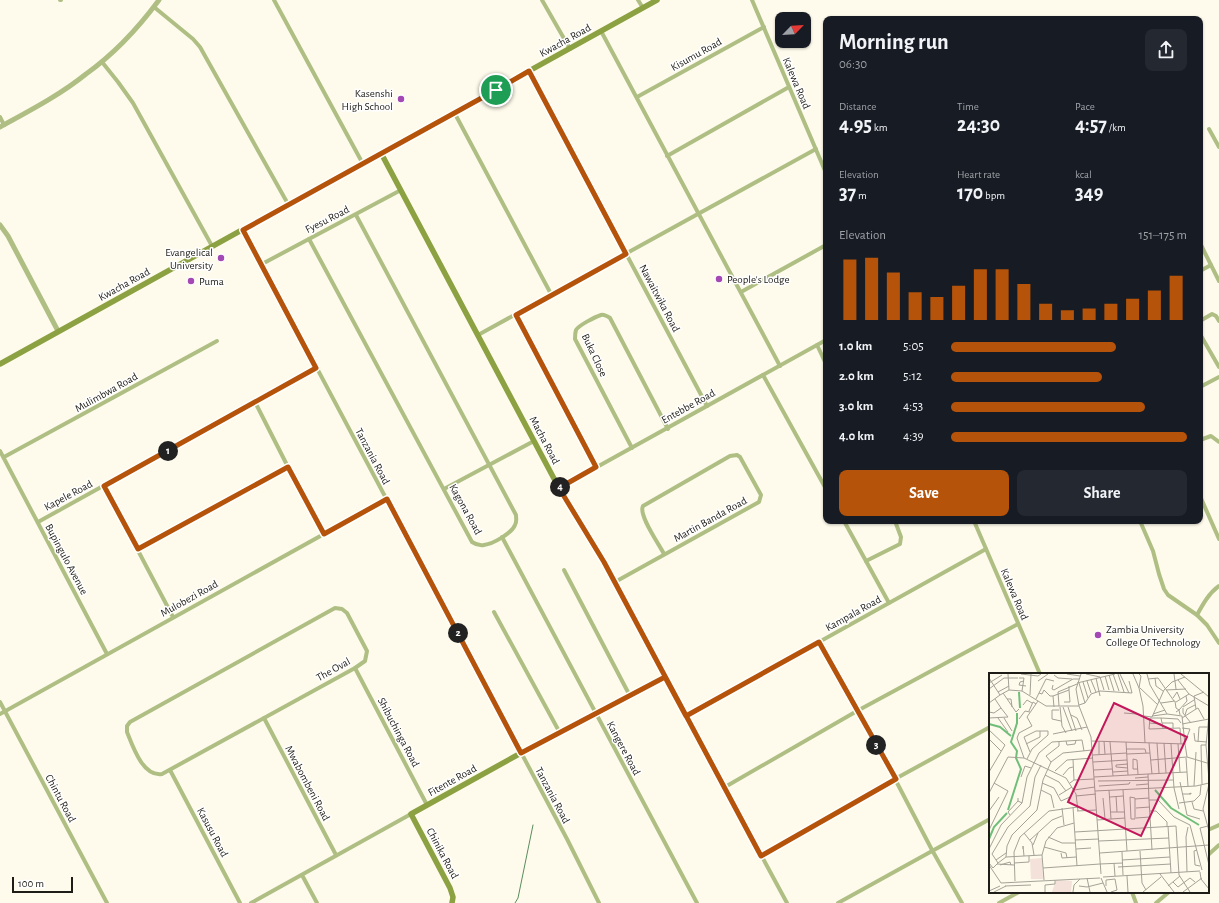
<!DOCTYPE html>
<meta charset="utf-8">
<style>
:root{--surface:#171b24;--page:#242831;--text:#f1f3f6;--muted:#9ea1a6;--accent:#b45309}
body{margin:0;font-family:"Alegreya Sans",sans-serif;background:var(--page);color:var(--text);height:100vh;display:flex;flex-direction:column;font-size:15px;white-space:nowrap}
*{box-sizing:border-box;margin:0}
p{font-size:13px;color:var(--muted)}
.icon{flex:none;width:22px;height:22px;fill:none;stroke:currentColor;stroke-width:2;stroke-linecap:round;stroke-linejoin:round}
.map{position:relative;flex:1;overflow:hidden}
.details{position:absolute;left:823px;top:16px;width:380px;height:508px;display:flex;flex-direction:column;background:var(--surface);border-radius:8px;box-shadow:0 1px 3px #0004}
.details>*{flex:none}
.needle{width:26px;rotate:65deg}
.fabs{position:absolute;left:775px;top:12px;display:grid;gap:8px}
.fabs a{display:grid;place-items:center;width:36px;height:36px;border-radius:8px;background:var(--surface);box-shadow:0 1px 3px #0004;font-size:20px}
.scale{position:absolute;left:12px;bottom:10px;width:61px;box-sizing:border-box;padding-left:4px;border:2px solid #1e1c16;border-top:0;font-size:11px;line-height:14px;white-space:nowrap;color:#1e1c16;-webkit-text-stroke:3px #fff;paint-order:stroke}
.pin{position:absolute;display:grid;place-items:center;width:34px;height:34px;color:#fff;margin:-17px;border:2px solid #fff;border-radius:50%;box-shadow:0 1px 4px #0007}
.km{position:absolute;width:20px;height:20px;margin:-10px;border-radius:50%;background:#222;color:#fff;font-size:11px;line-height:20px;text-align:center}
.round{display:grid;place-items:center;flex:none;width:42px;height:42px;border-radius:8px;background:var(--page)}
.summary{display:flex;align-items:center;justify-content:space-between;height:68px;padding:0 16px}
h1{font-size:22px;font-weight:700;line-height:30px}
.metrics{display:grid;grid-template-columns:repeat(3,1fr);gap:6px;height:68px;padding:4px 16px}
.metrics div{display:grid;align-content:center}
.metrics b{font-size:20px;font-weight:700}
.metrics small{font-size:11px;font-weight:400}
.metrics p{font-size:11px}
.chart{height:112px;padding:8px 16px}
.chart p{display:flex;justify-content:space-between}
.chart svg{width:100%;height:72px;margin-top:4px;stroke:var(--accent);stroke-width:6}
.cta{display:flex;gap:8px;margin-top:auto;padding:8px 16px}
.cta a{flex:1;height:46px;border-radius:8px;background:var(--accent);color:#fff;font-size:16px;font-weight:700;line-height:46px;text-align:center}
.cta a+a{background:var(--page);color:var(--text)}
ul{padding:0 16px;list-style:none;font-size:13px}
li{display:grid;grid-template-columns:64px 48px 1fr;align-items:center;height:30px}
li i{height:10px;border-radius:5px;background:var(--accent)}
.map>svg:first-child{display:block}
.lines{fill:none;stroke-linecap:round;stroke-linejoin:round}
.stream{stroke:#588d5d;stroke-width:1}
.minor{stroke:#afbf84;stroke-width:4}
.tertiary{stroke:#afbf84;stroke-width:5}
.secondary{stroke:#8ba142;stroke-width:5.5}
.route-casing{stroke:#fff;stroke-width:8}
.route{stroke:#b45309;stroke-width:5}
.poi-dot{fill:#a449b4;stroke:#fff;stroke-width:1.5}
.labels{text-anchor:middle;stroke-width:3;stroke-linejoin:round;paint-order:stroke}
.street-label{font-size:11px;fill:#1e1c16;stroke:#fff}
.poi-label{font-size:11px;fill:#1e1c16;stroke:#fff;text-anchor:start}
.inset-river{fill:none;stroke:#71be7b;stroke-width:2}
.inset-road{fill:none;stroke:#a4a296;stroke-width:1}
.view{fill:#c2185b;fill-opacity:0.15;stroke:#c2185b;stroke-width:2}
.inset-edge{fill:none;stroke:#1e1c16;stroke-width:2}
</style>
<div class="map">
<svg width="1219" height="903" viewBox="0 0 1219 903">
<rect width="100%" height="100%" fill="#fefbec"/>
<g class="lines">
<path class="stream" d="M 515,903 L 518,898 L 533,825"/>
<g class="minor">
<path d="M 60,0 L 61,0"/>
<path d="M 274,0 L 363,164"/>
<path d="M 542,0 L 570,49"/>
<path d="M 638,0 L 643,8"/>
<path d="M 752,0 L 826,173"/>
<path d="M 154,7 L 193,39 L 200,47 L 288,204"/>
<path d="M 601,31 L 780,366"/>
<path d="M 102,62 L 118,82 L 133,103 L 212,246"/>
<path d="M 529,71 L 707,406"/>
<path d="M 637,97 L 764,27"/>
<path d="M 454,112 L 551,294"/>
<path d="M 0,117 L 4,125"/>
<path d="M 1209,129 L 1219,147"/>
<path d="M 667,156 L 789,87"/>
<path d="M 243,229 L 567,839 L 599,903"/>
<path d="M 309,239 L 472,542 C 475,544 479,546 484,545 C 493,544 512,533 515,525 C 517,522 516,519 516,515 L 356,215"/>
<path d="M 1200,243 L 1219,281"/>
<path d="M 262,264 L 401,190"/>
<path d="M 1200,271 L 1211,265"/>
<path d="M 741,292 L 826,245"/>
<path d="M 516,315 L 596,467"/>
<path d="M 1200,321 L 1212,314 L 1216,316 L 1219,321"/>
<path d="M 1200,334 L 1219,367"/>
<path d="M 478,335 L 816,149"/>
<path d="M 817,345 L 826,364"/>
<path d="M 763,375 L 826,489"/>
<path d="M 1200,387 L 1219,377"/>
<path d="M 255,402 L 288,467 L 325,534"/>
<path d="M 1200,440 L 1211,436 L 1219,442"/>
<path d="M 632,448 L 575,339 C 575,336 575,333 576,330 C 579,325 595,317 601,315 C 604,314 607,316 610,318 L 668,429"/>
<path d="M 0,451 L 107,654"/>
<path d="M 4,457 L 217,341"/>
<path d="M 104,486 L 173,617"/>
<path d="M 559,488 L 826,340"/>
<path d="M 444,489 L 534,441"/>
<path d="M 1200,496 L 1219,539"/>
<path d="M 844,521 L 889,603"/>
<path d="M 974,521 L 1040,674"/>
<path d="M 1140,521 L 1153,551 L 1159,574 L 1164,589 L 1168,595 L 1197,615 L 1207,625 L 1219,643"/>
<path d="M 38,522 L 316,368"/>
<path d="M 502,537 L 697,903"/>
<path d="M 138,549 L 288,467"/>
<path d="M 866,561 L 900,544 L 901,537 L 895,521"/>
<path d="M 564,570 L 630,696"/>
<path d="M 615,582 L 759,502 L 761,495 L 740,457 L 737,455 L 730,456 L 643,506 C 638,515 659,544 664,554"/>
<path d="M 335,608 L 342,609 L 347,613 L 367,651 L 365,661 L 355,668 L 162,774 C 143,777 133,747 127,732 L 127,726 L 130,722 Z"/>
<path d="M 494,612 L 560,733"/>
<path d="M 1197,615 C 1203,604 1209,593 1219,586"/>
<path d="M 819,642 L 895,779 L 932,850 L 962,903"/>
<path d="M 355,668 L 427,805"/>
<path d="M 665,677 L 787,903"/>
<path d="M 0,702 L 107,903"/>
<path d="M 0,714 L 387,499"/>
<path d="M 686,716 L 986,549"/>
<path d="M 264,718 L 336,855"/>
<path d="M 170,770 L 240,903"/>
<path d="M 725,787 L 857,711 L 1018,624"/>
<path d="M 1208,830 L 1219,825"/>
<path d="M 1208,855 L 1219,845"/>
<path d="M 761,856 L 895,779 L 990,727"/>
<path d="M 302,875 L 317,903"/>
<path d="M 1132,892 L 1136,903"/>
<path d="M 251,903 L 411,814"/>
<path d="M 838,903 L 990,819"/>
<path d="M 999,903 L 1019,892"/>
<path d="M 1156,903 L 1169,892"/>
</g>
<g class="tertiary">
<path d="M 0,127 C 29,111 60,95 86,74 C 114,54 139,27 159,0"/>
<path d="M 0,225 L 8,236 L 58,331"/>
</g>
<g class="secondary">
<path d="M 381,153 L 559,488 L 604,562 L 665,677 L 521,753 L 411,814 L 450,888 L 453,897 L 452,903"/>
<path d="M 0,364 L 657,0"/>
</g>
</g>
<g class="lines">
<g class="route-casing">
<path id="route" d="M 496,90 L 243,230 L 316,368 L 104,486 L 138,549 L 288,467 L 324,534 L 387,499 L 521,753 L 665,677 L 686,716 L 819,642 L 896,779 L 761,856 L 604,562 L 559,488 L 596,467 L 516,315 L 626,254 L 529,71 L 496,90"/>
</g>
<use href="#route" class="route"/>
</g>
<g class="poi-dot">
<circle cx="401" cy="99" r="4"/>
<circle cx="221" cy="258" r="4"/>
<circle cx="719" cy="279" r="4"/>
<circle cx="191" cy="281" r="4"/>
<circle cx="1098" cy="635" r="4"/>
</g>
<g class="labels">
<g class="street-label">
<text transform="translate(565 40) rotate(-29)" y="4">Kwacha Road</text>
<text transform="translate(696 54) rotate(-29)" y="4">Kisumu Road</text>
<text transform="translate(797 83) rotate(67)" y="4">Kalewa Road</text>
<text transform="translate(327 219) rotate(-27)" y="4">Fyesu Road</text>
<text transform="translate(124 284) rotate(-29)" y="4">Kwacha Road</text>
<text transform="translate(660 298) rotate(62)" y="4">Nawaitwika Road</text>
<text transform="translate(595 355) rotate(65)" y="4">Buka Close</text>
<text transform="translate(106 392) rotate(-29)" y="4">Mulimbwa Road</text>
<text transform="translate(688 406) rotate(-29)" y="4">Entebbe Road</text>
<text transform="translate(545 440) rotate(62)" y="4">Macha Road</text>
<text transform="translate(373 456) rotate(62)" y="4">Tanzania Road</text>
<text transform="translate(68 495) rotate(-28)" y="4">Kapele Road</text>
<text transform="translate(466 509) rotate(61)" y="4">Kagona Road</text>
<text transform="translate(710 519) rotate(-29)" y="4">Martin Banda Road</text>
<text transform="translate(67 559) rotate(62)" y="4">Bupingulo Avenue</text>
<text transform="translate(1015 594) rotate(67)" y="4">Kalewa Road</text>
<text transform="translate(189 598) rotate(-29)" y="4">Mulobezi Road</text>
<text transform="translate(853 613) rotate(-29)" y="4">Kampala Road</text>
<text transform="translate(333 669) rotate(-29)" y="4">The Oval</text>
<text transform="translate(399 732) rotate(62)" y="4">Shibuchinga Road</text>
<text transform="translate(624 748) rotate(62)" y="4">Kangere Road</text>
<text transform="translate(452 780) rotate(-29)" y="4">Fitente Road</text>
<text transform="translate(308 783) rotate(62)" y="4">Mwabombeni Road</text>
<text transform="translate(553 795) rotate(62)" y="4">Tanzania Road</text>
<text transform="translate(61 798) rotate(62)" y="4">Chintu Road</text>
<text transform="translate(213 832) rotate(62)" y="4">Kasusu Road</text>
<text transform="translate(443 853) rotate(62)" y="4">Chinika Road</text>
</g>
<g class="poi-label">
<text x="393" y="97" text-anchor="end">Kasenshi<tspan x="393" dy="13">High School</tspan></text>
<text x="213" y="256" text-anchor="end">Evangelical<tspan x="213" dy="13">University</tspan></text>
<text x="727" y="283">People's Lodge</text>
<text x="199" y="285">Puma</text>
<text x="1106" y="633">Zambia University<tspan x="1106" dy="13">College Of Technology</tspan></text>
</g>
</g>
<g transform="translate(989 673)">
<rect width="220" height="220" fill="#fefbec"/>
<path d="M 53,185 L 54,206 L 42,206 L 41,186 ZM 67,207 L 83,208 L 82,219 L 63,219 Z" fill="#f4e1da"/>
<path class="inset-river" d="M 30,19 L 31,35M 0,51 L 11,54 L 22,63M 166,117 L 182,135 L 210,152M 19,137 L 32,96 L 27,85 L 28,78 L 22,69 L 28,50 L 28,40M 0,166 L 5,154 L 18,140"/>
<path class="inset-road" d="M 19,1 L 20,17M 32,1 L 49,3 L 52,1M 78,1 L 91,3M 97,1 L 111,4 L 115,17M 124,1 L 130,18M 129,1 L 135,19M 131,1 L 140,20M 144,1 L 150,15M 150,1 L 152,3 L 150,15 L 154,33 L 156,70M 158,1 L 161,12 L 178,41 L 193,43 L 196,71M 185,1 L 187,16M 192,1 L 220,24M 65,2 L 69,5 L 83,6M 120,2 L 125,18M 116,3 L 120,17M 0,5 L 11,22 L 20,17 L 33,18 L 57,33 L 90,33 L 102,64 L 112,201M 30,5 L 35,5 L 33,18M 107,5 L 111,23M 166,5 L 167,13 L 174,18M 159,6 L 169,5 L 185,28M 102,7 L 107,19M 189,7 L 200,21M 35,8 L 31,9 L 30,12 L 37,13M 49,8 L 59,1M 98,8 L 102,20M 94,9 L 99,25M 0,10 L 13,2M 88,10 L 126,1M 90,10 L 96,30 L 90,32M 64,12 L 63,16 L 65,17 L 84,6 L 90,6M 151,15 L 169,32M 0,16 L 15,5 L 29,5M 177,17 L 197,16M 9,19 L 20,13M 14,20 L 27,39 L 30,36M 50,20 L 53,21 L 55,17 L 61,23 L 64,23M 41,22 L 42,1M 184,25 L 188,19 L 191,26M 18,26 L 22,26 L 23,34M 47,26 L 57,6 L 65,8M 75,29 L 81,29 L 80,17M 187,29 L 200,21 L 220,33M 0,30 L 11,22M 96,30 L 102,21 L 111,18 L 143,20 L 140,8M 172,30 L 186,28 L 187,35 L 190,37 L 187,39M 34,32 L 38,27 L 43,30M 70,33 L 69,19 L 88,11M 90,33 L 87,16 L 92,1M 65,34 L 64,23 L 80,17 L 80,13M 71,34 L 73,53 L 77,60M 74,34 L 83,58M 79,34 L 87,58M 194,34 L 205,27M 194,35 L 194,40 L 202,50M 207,36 L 209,35 L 215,46M 70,37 L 63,37 L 63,46 L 72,48M 40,38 L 44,29 L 47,31M 0,39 L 5,40 L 12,35 L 6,26M 135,40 L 148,41M 164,41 L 176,37M 82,42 L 88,45 L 93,57M 191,42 L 190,37 L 198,28 L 197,23M 196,42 L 198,36 L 206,32M 220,42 L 217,72 L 220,107M 155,43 L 163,44 L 175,17 L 183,9 L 196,4M 163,43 L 178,41M 38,44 L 49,28M 0,45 L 19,44 L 12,35M 9,45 L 19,59M 15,45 L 23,58M 172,45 L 189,46 L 192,50M 193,45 L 207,36 L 205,23 L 215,19M 30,46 L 36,38 L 41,39M 160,50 L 172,51M 173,50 L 184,50 L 184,55M 193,51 L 220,46M 174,55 L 172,45 L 161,45 L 160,56 L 191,55 L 192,71M 193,55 L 201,56 L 198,64M 0,57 L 16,72 L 0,99M 205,60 L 206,68 L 218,69M 64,61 L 98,54M 0,66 L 12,78M 77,68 L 78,72 L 86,71 L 87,67M 103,68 L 196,71 L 198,84 L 218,90M 110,68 L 110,81M 115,68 L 116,81M 121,69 L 124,103M 137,69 L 139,102M 209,69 L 210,54 L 219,54M 160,70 L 163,101M 168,70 L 170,100M 175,70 L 177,100M 37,71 L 51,64 L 51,58M 182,71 L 185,115 L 190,136M 189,71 L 191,99M 137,76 L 156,76 L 157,80M 138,81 L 161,80M 104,82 L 138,80M 35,85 L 28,65 L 30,60 L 43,53 L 38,44M 197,85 L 199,113M 38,86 L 43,76 L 59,62 L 59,58 L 47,58 L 35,64 L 41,79M 84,86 L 85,107M 162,87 L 198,84M 62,89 L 57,83 L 70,73 L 70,69M 104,89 L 138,87M 139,91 L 127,92 L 127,94 L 139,95M 149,96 L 144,96 L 144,86 L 148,87 L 149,101M 105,97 L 123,96M 66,98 L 78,87 L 104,85M 124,99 L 139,98M 159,101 L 198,99M 56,102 L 70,109 L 77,118M 74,102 L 80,95 L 84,94M 32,104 L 36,93 L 42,95M 105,104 L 159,101 L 160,127 L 169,127 L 185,144 L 201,152 L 213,197M 146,105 L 159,104M 109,108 L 184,107M 191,109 L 198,142 L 211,146M 53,110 L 65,115 L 72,128 L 81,124M 81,110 L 85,107 L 105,106M 213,111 L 212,72 L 217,72M 220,111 L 214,136 L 220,158M 147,112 L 159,111M 110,113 L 140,111 L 141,109M 205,113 L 207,79M 52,117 L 62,122 L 65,135M 85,117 L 106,114M 120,117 L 122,146M 134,117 L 138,178M 106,118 L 207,113 L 220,110M 0,120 L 19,84 L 35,85 L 77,105 L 87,121 L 89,138M 193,121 L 202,121 L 202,120 L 200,121M 70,122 L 83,114M 87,123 L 107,121M 127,123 L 128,139M 121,124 L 134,123M 141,124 L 146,125 L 146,146 L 142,146 ZM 114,125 L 116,146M 146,126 L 160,125M 160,127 L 163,177M 203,129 L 205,136 L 214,138M 33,130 L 38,104 L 50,80 L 63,69 L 93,67 L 95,78M 190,130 L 205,128 L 211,122 L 212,112M 84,134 L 88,193M 73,135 L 75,152M 147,135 L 161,134M 0,138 L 10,124M 88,138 L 107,137M 161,138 L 167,138 L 178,149 L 178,153M 122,139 L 135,139M 21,142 L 19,139 L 29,128M 147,145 L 161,144M 108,147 L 136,145M 179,153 L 182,200M 219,153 L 211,155 L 220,192M 0,157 L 19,118 L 5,110M 86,159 L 187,153 L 190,202 L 201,219M 35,160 L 43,170 L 45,182M 59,164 L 73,170 L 86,170M 41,167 L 63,147 L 73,143M 86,167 L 110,166M 110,168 L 180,165M 44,172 L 49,160M 55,174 L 77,180 L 78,185M 0,176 L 12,152 L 33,130 L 29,128 L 29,125M 34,176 L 34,173 L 35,183M 87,176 L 102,175M 208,177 L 205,178 L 206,192 L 211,193M 151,178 L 153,210 L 157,217M 133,179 L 134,202M 72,180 L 73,185 L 87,184M 111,180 L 220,172M 17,184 L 53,182M 7,187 L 17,180M 133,187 L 181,184M 0,190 L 4,195 L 9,190 L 3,181 L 19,154 L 41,133 L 46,104 L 52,92M 9,190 L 17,184 L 18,173 L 23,162 L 48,137 L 54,107 L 62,89 L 74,80 L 103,77M 25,190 L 40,189 L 40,183M 125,190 L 126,203M 8,191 L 25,192M 111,191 L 134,190M 0,192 L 12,210M 11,192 L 21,189 L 22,192M 129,194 L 182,191M 54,195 L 111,191M 198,199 L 197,164 L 199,154M 211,199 L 212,206 L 220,216M 171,201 L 185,219M 138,203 L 139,219M 114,204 L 211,198M 98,205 L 101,219M 112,205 L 118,219M 55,207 L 53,182 L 57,168 L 68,155 L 85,150M 26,208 L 25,179 L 31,164 L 60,138 L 89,134M 184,209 L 189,214 L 201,205 L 206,209M 12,210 L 111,205M 16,213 L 42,212M 90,213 L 98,214 L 114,210M 117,213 L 117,207 L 126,206M 179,213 L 191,203M 0,218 L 11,213M 5,219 L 17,213M 56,219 L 56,212 L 66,211 L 66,207M 84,219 L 85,212 L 91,206M 122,219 L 128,217 L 126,206M 154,219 L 172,204M 194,219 L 213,205"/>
<path class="view" d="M 125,30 L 198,64 L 152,163 L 79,129 Z"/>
<rect width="220" height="220" class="inset-edge"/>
</g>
</svg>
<div class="fabs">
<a><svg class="needle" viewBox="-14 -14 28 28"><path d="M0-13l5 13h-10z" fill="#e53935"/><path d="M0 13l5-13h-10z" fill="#9ea1a6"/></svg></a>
</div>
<div class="scale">100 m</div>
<div class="pin" style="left:496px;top:90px;background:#1e9e55"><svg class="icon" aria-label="arrive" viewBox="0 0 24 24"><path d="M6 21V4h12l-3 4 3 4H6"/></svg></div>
<b class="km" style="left:168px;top:451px">1</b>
<b class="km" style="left:458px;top:633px">2</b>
<b class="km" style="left:876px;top:745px">3</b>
<b class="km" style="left:560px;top:487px">4</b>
<section class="details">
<div class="summary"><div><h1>Morning run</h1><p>06:30</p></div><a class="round"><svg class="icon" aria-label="share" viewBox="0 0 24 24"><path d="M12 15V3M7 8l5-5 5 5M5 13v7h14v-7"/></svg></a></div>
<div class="metrics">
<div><p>Distance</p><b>4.95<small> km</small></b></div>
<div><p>Time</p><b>24:30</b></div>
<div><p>Pace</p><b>4:57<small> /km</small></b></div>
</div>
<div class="metrics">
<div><p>Elevation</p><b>37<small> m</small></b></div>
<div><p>Heart rate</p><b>170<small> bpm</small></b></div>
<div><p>kcal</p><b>349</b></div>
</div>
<div class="chart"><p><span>Elevation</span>151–175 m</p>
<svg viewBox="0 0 160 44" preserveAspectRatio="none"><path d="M5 44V7M15 44V6M25 44V15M35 44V27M45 44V30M55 44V23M65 44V13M75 44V13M85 44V22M95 44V34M105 44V38M115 44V37M125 44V34M135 44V31M145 44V26M155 44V17"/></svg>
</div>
<ul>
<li><b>1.0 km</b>5:05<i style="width:70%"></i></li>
<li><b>2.0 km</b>5:12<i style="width:64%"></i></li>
<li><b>3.0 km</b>4:53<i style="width:82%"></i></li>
<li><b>4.0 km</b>4:39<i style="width:100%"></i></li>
</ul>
<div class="cta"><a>Save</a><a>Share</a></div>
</section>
</div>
